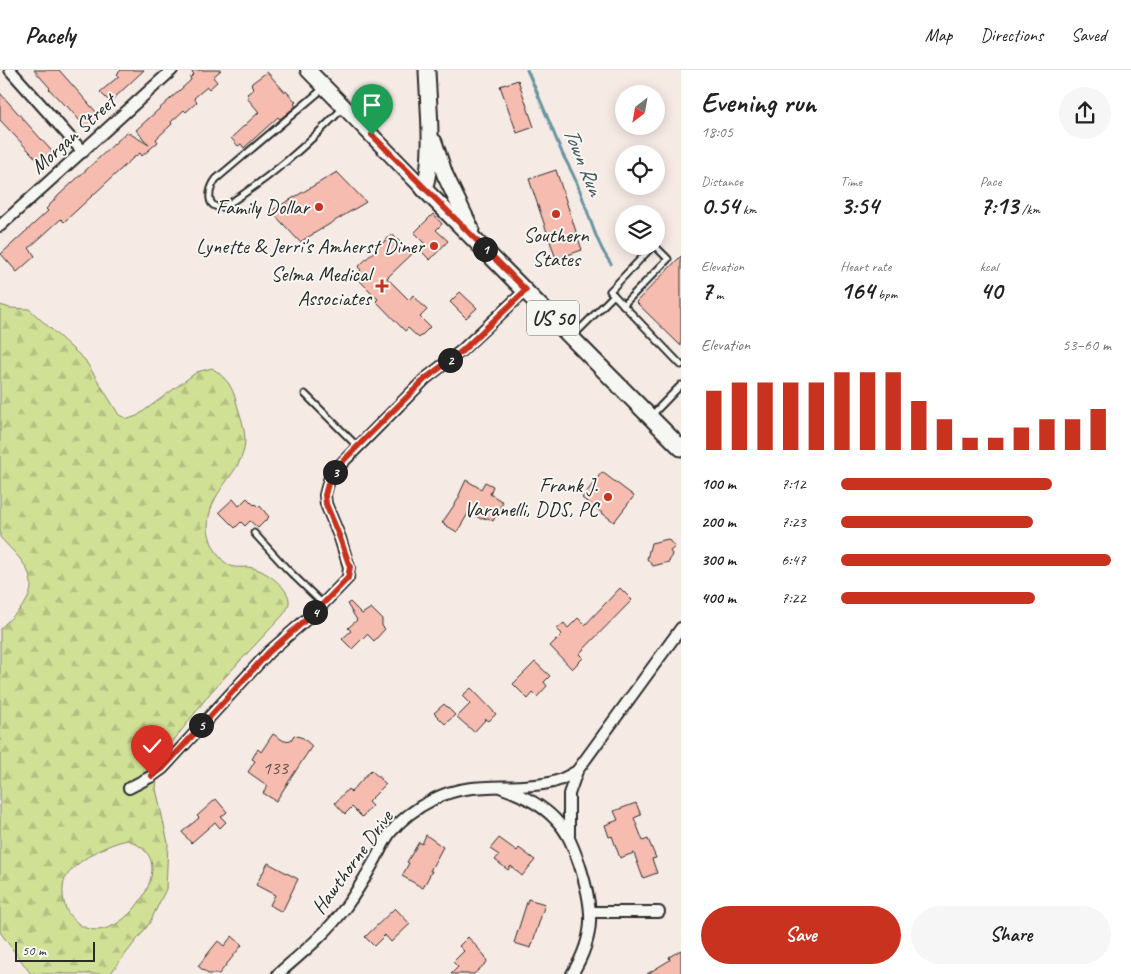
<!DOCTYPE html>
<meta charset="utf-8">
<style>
:root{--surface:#fff;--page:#f6f6f6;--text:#222;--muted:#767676;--line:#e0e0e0;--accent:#c8321e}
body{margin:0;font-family:Caveat,sans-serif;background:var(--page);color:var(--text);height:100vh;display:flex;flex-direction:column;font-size:19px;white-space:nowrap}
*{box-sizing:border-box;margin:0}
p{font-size:16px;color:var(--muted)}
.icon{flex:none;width:28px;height:28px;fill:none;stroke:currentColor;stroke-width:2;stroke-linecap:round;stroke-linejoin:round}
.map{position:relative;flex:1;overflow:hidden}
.drawer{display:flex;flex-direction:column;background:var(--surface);width:450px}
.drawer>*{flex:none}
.needle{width:32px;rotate:211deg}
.controls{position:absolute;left:615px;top:15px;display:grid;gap:10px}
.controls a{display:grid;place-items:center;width:50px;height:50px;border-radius:50%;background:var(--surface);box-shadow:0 2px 12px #0003;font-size:25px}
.scale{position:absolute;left:15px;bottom:12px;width:80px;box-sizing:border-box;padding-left:5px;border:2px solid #2b2b2b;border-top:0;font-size:14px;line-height:18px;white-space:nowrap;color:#2b2b2b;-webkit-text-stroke:4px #f6f6f2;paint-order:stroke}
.pin{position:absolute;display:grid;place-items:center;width:42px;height:42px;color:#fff;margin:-51px -21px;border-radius:50% 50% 50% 0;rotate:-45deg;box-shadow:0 0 5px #0007}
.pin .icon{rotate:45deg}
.km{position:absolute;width:25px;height:25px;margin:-12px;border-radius:50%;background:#222;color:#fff;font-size:14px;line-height:25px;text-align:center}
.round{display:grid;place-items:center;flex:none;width:52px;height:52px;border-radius:26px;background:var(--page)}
.headline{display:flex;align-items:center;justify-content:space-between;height:85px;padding:0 20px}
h1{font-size:28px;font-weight:700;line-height:38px}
.metrics{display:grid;grid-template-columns:repeat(3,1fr);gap:8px;height:85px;padding:5px 20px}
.metrics div{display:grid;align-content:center}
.metrics b{font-size:25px;font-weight:700}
.metrics small{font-size:14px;font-weight:400}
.metrics p{font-size:14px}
.chart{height:140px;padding:10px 20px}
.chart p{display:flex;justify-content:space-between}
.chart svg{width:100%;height:90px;margin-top:5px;stroke:var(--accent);stroke-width:6}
.button{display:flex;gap:10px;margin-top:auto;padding:10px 20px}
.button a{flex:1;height:58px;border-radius:30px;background:var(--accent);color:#fff;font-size:20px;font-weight:700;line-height:58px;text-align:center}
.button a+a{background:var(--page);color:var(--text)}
ul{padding:0 20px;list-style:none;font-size:16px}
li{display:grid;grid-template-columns:80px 60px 1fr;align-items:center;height:38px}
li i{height:12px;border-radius:6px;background:var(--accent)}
header{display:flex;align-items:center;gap:30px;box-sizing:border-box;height:70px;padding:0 25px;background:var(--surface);border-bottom:1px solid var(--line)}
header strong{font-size:24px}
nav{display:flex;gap:28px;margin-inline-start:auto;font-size:18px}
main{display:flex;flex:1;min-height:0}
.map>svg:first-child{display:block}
.forest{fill:url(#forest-firs);stroke:#7e8660;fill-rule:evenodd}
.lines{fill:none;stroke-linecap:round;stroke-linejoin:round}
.stream{stroke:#6895a2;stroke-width:3}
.building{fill:#f6bcaf;stroke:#2b2b2b}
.lane-casing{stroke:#2b2b2b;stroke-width:9}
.street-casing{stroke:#2b2b2b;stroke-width:14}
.secondary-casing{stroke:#2b2b2b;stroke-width:18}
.primary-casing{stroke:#2b2b2b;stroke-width:19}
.lane{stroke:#f6f6f2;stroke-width:5}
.street{stroke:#f6f6f2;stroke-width:10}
.secondary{stroke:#f6f6f2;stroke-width:14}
.primary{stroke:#f6f6f2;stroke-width:15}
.route-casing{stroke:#fff;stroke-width:10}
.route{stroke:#c8321e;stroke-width:6}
.poi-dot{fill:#c8321e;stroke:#f6f6f2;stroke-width:2}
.labels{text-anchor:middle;stroke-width:4;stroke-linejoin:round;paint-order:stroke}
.number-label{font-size:19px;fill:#5e4f4c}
.shield{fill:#f6f6f2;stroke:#686867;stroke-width:1}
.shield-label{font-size:20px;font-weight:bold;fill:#2b2b2b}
.street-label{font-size:21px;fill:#2b2b2b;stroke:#f6f6f2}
.poi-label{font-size:21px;fill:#2b2b2b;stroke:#f6f6f2;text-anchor:end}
.water-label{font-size:22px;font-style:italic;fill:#44575d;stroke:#f6f6f2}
</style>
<header>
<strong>Pacely</strong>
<nav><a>Map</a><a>Directions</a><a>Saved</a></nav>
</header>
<main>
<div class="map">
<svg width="681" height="904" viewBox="0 0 681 904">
<defs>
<pattern id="forest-firs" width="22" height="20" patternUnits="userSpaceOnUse" patternTransform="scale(1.25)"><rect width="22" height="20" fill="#d0e196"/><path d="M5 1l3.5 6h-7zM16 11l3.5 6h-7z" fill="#b3c181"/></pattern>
</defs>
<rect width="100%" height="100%" fill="#f6eae5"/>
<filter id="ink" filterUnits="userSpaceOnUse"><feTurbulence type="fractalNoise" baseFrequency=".02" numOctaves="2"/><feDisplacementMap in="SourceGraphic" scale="10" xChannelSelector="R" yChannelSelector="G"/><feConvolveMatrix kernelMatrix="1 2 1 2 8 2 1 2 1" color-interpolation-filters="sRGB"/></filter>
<g filter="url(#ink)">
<path class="forest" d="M 0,235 L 10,238 L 29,239 L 85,290 L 119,345 L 128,349 L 137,346 L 197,302 L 212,298 C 229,310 233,318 238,338 C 242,351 247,364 244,379 C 238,407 208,421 208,458 C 209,472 219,493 234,497 C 240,498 247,496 253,498 C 266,501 291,519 289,533 C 289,536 286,541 284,544 L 211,622 L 164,683 L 158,693 L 156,719 L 168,773 L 166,819 L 149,854 L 110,904 L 31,904 L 0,862 L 0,559 C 8,550 21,540 27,530 C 41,504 16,485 0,467 ZM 128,770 C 137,774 144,778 149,786 C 165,814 113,880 79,854 C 75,851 70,846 68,843 C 63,835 61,818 65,809 C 74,791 109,773 128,770 Z"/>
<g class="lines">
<path class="stream" d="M 527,0 C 540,28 551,57 563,85 C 568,95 574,105 578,116 C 589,142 594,170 611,194"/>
</g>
<g class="building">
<path d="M 34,0 L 59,0 L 97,43 L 95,46 L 98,50 L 87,59 L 66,35 L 65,36 L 49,19 L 50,18 Z"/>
<path d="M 121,0 L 144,0 L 110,32 L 100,22 L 119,6 L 117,4 Z"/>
<path d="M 190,0 L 221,0 L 213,7 L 217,12 L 209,19 L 207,17 L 194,28 L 197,32 L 186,42 L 184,40 L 171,52 L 172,54 L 156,69 L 158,72 L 142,86 L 140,83 L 133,88 L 65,151 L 64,152 L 61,149 L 29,178 L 35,186 L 17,202 L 1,184 L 48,141 L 46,139 L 59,125 L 127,62 L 149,75 L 136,60 L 191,10 L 190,8 L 194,4 Z"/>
<path d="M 267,2 L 285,22 L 286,21 L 296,32 L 294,34 L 296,36 L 280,49 L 278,47 L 244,78 L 241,74 L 238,76 L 231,68 L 259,42 L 247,28 L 249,26 L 247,24 L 254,19 L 251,16 L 252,13 Z"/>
<path d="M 518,10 L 534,57 L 517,63 L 500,16 Z"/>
<path d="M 0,23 L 57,87 L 45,98 L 0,50 Z"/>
<path d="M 556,100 L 582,180 L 556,189 L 529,109 Z"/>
<path d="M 337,102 L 366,132 L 300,172 L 271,141 Z"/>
<path d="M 433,144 L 442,154 L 436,160 L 448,171 L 430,190 L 420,180 L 425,174 L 414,163 Z"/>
<path d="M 392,164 L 412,184 L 387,208 L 409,230 L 413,225 L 427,240 L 420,247 L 430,257 L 419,268 L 408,258 L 405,261 L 376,231 L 378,229 L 355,206 L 361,200 L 358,197 Z"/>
<path d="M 681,186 L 681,276 L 636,232 Z"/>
<path d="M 460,222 L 477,238 L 466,248 L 450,232 Z"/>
<path d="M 602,402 L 634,426 L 614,452 L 582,428 Z"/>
<path d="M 466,410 L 481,419 L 485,412 L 493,416 L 490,424 L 503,432 L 493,451 L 488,448 L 481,449 L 469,442 L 457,462 L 442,453 L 459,428 L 459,425 Z"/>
<path d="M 247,428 L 254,435 L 255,434 L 258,437 L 260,436 L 269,447 L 258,458 L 250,451 L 245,456 L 241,452 L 235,458 L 220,443 L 220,441 L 233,429 L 239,436 Z"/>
<path d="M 668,469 L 675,477 L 670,481 L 672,484 L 669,492 L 653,496 L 647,489 L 651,473 Z"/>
<path d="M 620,518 L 632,530 L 579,584 L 583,588 L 572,599 L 550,576 L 562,564 L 557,559 L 564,553 L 568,558 L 578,548 L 585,555 Z"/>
<path d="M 350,532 L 362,544 L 371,538 L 382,549 L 382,556 L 385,559 L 374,571 L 367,564 L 352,579 L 342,569 L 351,561 L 348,558 L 357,550 L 347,534 Z"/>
<path d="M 535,592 L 550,606 L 544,612 L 547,616 L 537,627 L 533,623 L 528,629 L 513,614 Z"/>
<path d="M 471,618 L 496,644 L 489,651 L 486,649 L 474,662 L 457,647 L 470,634 L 462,626 Z"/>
<path d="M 444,634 L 455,645 L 445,654 L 434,643 Z"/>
<path d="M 273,664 L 284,671 L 291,670 L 294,665 L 303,668 L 312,676 L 276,731 L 263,723 L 268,716 L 248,702 L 255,691 L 252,689 L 258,679 L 261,682 Z"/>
<path d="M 371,700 L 386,714 L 368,732 L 372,736 L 362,747 L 352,737 L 345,744 L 335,733 L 348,719 L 351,722 Z"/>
<path d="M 216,729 L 227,742 L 221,747 L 226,752 L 220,758 L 215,752 L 191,773 L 182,762 L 199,748 L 197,746 Z"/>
<path d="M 636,733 L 641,745 L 634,748 L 643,771 L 648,769 L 656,788 L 652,789 L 657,803 L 643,808 L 634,783 L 620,788 L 612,766 L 609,767 L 605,755 L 618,750 L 614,741 Z"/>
<path d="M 426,765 L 443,777 L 430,801 L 432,801 L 423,818 L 402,806 L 409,793 L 407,792 L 419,772 L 422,774 Z"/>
<path d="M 499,768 L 517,781 L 519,778 L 535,790 L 522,806 L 511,796 L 508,800 L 495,790 L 499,785 L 490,779 Z"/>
<path d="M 268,793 L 298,809 L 282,842 L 270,835 L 275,825 L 256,815 Z"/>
<path d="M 528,829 L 545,834 L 531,878 L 514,873 Z"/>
<path d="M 395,838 L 410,854 L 391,872 L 385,865 L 374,876 L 365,867 Z"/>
<path d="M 232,866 L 242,875 L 219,904 L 208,904 L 198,896 L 218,871 L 224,876 Z"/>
<path d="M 468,867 L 485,886 L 487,892 L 474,904 L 451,904 L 458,897 L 453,892 L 464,881 L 459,876 Z"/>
<path d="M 681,880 L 681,904 L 647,904 L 670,890 L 669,887 Z"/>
</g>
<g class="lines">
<g class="lane-casing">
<g id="lane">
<path d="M 325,17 L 216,109 C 208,120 205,140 224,137 C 270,108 306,76 344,37"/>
<path d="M 653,176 L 610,221 L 681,295"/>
<path d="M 623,235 L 668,189 L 655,176"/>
<path d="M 572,267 L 614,225"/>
<path d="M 305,324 L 357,376"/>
<path d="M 652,345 L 681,315"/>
<path d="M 254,463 L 287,499 L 323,534"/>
</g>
</g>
<g class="street-casing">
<g id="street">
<path d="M 10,0 L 83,82"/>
<path d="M 0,156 L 172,0"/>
<path d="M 129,718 L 152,706 L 163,698 L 269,582 L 317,540 L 348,508 L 349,497 L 340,468 L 326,434 L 325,425 L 329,410 L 339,396 L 425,309 L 461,281 L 526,220"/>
<path d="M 502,718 C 522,725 541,734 555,749 C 568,762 573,777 579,793 C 593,836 597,864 572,904"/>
<path d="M 569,766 L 569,724 L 577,701 L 681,558"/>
<path d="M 591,842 L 659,842"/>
<path d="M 278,904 C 301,884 327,863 345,838 C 356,823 366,806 375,790 C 380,781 384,771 390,763 C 402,748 418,737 434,729 C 472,709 514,722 553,712 C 562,710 570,705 577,701"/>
</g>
</g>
<g class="secondary-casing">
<path id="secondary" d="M 308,0 L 424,119"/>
</g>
<g class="primary-casing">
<g id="primary">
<path d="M 427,0 C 428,33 435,88 424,119 L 681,378"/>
<path d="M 434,72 L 445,105 L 471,159"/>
</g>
</g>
<use href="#lane" class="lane"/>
<use href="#street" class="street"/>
<use href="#secondary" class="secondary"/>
<use href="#primary" class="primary"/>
</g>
</g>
<g class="lines" filter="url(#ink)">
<g class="route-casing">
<path id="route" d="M 152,706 L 163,698 L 269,582 L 317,540 L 348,508 L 350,497 L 340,468 L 326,434 L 325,425 L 329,410 L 338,396 L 425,309 L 462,281 L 526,220 L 372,65"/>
</g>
<use href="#route" class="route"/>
</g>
<g class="poi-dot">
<circle cx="319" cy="137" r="5"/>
<circle cx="556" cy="144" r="5"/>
<circle cx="434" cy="176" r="5"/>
<path d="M379.5 208.5h5v5h5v5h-5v5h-5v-5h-5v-5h5z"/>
<circle cx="608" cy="427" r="5"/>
</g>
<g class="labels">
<g class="number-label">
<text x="275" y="704">133</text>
</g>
<rect class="shield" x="527" y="230.5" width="52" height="35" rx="4"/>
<g class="shield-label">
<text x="553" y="255">US 50</text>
</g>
<g class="street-label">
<text transform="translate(73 64) rotate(-42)" y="7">Morgan Street</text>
<text transform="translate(352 792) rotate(-54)" y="7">Hawthorne Drive</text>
</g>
<g class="poi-label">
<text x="309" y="144">Family Dollar</text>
<text x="556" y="172" text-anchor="middle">Southern<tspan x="556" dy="24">States</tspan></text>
<text x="424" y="183">Lynette &amp; Jerri's Amherst Diner</text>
<text x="371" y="211">Selma Medical<tspan x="371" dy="24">Associates</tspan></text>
<text x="598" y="422">Frank J.<tspan x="598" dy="24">Varanelli, DDS, PC</tspan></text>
</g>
<g class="water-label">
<text transform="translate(584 91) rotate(68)" y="8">Town Run</text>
</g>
</g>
</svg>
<div class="controls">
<a><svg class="needle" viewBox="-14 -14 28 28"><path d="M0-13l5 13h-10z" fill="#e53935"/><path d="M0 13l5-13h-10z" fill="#767676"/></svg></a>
<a><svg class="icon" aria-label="locate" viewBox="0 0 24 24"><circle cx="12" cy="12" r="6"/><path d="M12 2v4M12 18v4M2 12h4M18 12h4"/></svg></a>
<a><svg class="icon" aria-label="layers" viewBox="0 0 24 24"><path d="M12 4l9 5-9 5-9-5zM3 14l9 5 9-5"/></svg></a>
</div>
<div class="scale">50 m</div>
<div class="pin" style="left:372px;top:65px;background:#1e9e55"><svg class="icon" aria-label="arrive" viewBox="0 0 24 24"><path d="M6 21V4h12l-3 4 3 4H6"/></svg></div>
<div class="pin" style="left:152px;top:706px;background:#d93025"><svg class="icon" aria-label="check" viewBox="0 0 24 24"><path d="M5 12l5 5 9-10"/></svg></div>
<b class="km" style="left:485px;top:179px">1</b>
<b class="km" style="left:450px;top:290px">2</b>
<b class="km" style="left:335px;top:402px">3</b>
<b class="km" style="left:315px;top:542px">4</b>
<b class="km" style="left:201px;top:655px">5</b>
</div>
<section class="drawer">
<div class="headline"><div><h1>Evening run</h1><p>18:05</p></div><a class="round"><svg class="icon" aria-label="share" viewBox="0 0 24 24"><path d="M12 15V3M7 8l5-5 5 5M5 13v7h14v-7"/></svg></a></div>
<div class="metrics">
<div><p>Distance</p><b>0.54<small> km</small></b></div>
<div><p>Time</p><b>3:54</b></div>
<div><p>Pace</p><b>7:13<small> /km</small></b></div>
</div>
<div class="metrics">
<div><p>Elevation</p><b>7<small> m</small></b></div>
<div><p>Heart rate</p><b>164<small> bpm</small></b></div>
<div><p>kcal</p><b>40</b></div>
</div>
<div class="chart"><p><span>Elevation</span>53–60 m</p>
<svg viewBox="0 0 160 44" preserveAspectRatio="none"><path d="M5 44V15M15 44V11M25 44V11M35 44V11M45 44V11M55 44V6M65 44V6M75 44V6M85 44V20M95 44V29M105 44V38M115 44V38M125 44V33M135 44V29M145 44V29M155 44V24"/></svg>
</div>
<ul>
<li><b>100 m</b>7:12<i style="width:78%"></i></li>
<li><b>200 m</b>7:23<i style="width:71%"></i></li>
<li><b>300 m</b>6:47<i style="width:100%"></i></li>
<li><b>400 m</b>7:22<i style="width:72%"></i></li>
</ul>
<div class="button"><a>Save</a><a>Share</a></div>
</section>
</main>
